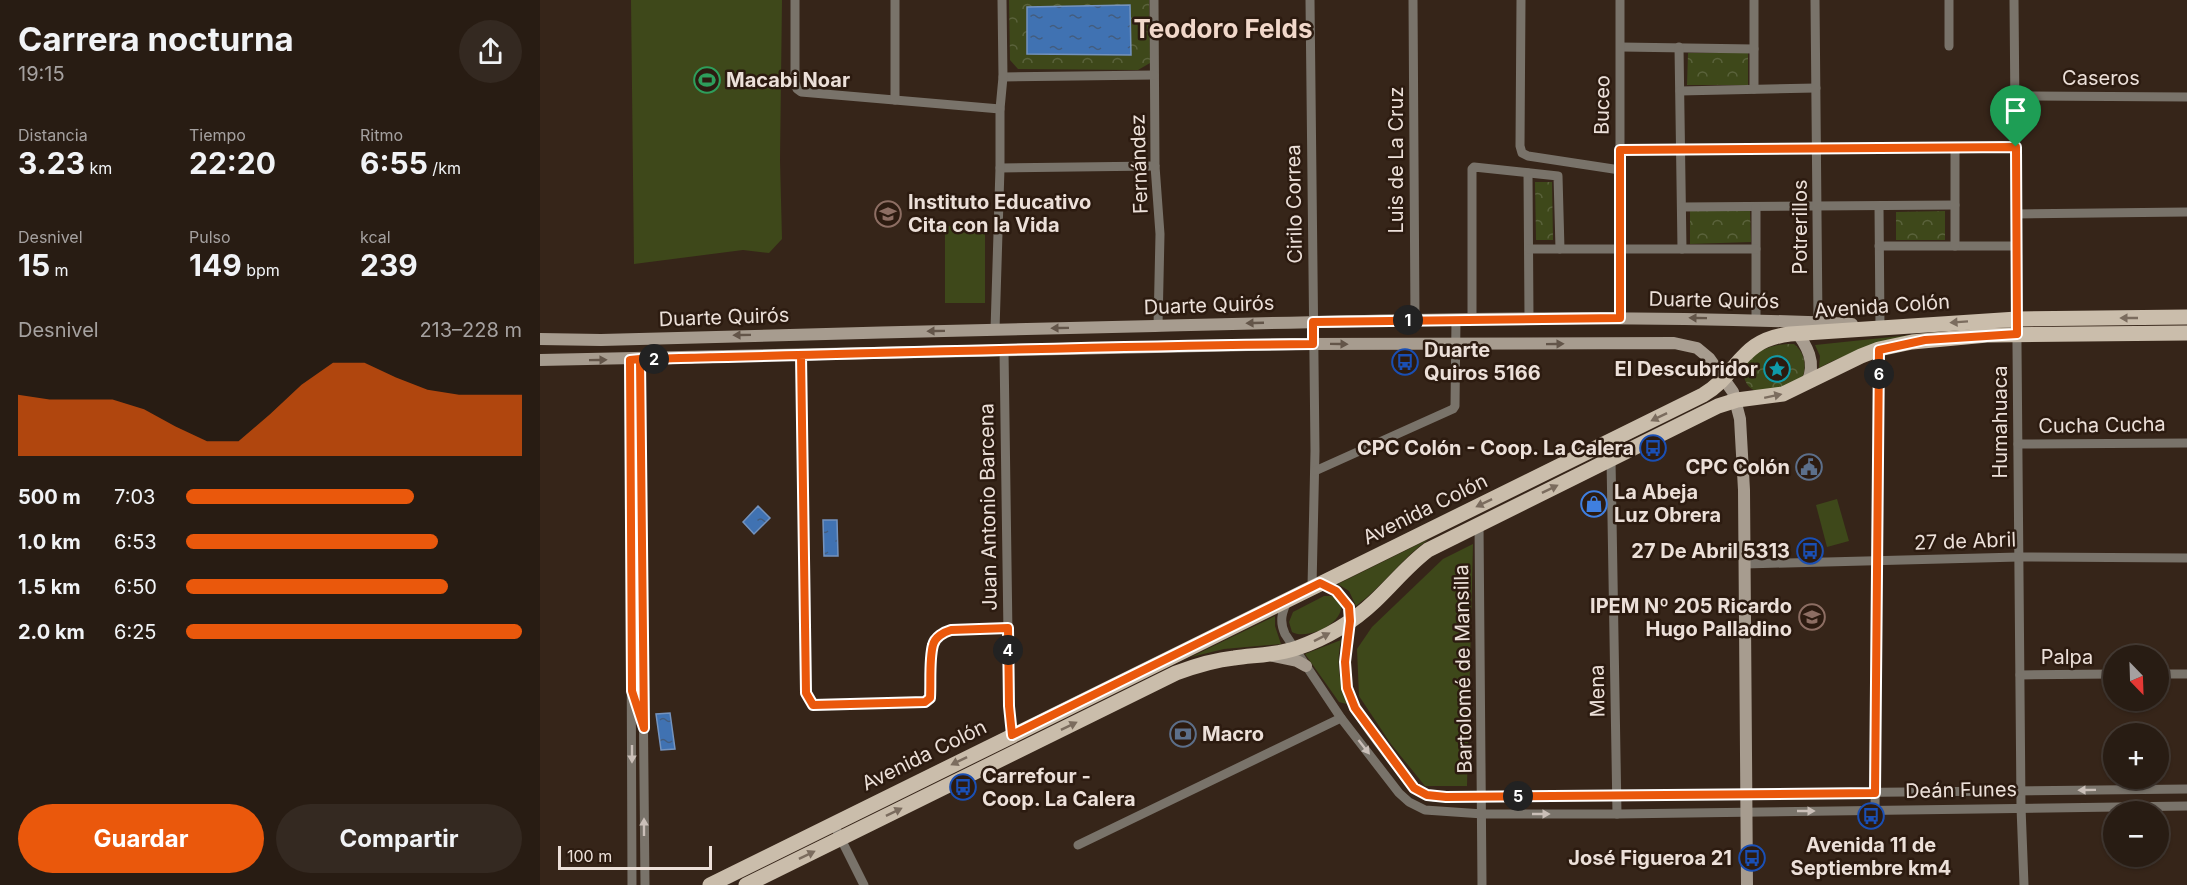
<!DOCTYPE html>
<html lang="es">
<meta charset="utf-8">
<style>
:root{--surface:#281c13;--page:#342921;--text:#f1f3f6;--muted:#a5a1a0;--line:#443a33;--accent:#ea580c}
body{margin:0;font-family:Inter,sans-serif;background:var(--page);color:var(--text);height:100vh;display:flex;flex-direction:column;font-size:22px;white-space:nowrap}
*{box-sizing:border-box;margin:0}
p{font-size:20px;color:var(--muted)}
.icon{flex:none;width:33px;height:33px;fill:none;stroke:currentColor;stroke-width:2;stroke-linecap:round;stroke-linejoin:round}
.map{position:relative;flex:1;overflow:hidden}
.sheet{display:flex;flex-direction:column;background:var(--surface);width:540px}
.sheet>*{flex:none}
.needle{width:39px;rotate:157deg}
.buttons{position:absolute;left:1563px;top:645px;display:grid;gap:12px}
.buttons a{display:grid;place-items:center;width:66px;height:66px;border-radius:50%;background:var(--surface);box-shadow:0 2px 4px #0004,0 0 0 2px var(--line);font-size:30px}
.scale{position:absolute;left:18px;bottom:15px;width:154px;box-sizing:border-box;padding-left:6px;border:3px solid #ece0d9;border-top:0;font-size:16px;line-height:21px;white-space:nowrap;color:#ece0d9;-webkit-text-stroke:4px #2c1b10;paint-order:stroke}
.pin{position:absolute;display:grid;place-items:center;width:51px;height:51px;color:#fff;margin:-62px -26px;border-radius:50% 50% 50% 0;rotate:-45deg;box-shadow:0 0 6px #0007}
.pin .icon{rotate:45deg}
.km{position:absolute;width:30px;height:30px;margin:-15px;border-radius:50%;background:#222;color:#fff;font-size:16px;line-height:30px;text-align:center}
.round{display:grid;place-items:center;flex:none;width:63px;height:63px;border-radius:32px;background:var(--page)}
.head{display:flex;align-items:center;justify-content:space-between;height:102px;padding:0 18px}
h1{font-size:33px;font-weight:700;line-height:45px}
.stats{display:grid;grid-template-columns:repeat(3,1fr);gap:9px;height:102px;padding:6px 18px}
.stats div{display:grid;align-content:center}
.stats b{font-size:30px;font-weight:700}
.stats small{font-size:16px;font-weight:400}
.stats p{font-size:16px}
.chart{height:168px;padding:12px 18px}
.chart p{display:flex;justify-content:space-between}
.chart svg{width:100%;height:108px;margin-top:6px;fill:var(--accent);opacity:.7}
.button{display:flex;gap:12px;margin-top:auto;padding:12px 18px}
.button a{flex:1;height:69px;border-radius:36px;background:var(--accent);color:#fff;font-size:24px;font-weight:700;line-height:69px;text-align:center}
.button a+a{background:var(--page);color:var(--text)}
ul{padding:0 18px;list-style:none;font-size:20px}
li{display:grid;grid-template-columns:96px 72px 1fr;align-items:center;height:45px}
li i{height:15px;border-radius:8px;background:var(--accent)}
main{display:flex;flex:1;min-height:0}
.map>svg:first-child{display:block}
.grass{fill:#3e481a}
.forest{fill:url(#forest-crowns)}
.water{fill:url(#water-ripples);stroke:#7493be;stroke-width:1.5}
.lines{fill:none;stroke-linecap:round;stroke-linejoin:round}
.minor{stroke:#79736a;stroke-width:9}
.secondary{stroke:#a79c8f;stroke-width:12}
.primary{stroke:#cabdab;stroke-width:15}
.oneway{fill:#635549}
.oneway2{fill:#7b6c5e}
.oneway3{fill:#cabfb8}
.route-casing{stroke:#fff;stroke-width:12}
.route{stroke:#ea580c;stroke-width:8}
.labels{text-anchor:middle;stroke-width:5;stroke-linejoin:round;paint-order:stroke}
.street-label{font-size:20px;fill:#ece0d9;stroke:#2c1b10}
.poi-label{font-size:20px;font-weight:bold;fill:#ece0d9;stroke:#2c1b10;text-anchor:start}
.district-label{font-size:26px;font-weight:bold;fill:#f1d8ca;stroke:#2c1b10}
</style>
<main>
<section class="sheet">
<div class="head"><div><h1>Carrera nocturna</h1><p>19:15</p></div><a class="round"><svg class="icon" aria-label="share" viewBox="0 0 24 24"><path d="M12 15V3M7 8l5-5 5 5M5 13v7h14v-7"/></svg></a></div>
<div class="stats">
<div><p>Distancia</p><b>3.23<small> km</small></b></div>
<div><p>Tiempo</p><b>22:20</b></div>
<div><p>Ritmo</p><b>6:55<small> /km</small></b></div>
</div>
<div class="stats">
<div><p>Desnivel</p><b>15<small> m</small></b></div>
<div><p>Pulso</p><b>149<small> bpm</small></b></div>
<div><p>kcal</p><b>239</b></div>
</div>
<div class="chart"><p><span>Desnivel</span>213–228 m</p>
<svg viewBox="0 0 160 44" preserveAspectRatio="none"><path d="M0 44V19L10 21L20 21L30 21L40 25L50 32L60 38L70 38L80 27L90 15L100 6L110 6L120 12L130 17L140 19L150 19L160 19V44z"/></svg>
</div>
<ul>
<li><b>500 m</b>7:03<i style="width:68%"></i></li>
<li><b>1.0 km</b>6:53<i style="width:75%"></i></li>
<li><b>1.5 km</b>6:50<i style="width:78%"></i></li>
<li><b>2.0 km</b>6:25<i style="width:100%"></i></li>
</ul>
<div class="button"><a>Guardar</a><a>Compartir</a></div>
</section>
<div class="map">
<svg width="1647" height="885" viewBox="0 0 1647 885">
<defs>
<pattern id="forest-crowns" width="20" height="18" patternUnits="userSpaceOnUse" patternTransform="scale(1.5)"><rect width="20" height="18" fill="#3e481a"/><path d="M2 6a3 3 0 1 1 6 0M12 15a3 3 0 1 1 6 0" fill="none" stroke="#5a623b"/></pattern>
<pattern id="water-ripples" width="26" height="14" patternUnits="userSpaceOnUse" patternTransform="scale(1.5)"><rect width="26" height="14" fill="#4072b2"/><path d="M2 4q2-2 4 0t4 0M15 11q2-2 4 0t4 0" fill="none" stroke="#435d7f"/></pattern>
</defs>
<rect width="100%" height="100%" fill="#362519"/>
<g class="grass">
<path d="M 91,0 L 242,0 L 240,160 L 242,239 L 229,253 L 203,250 L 94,264 Z"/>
<path d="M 405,226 L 445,227 L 445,303 L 405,303 Z"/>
<path d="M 1399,332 C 1357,341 1317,347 1279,368 L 1280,356 L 1275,345 Z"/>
<path d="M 1297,499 L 1309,541 L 1287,547 L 1276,505 Z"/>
<path d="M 889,539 C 861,559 843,586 816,606 L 809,591 L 798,584 Z"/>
<path d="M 933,544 L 927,786 L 885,786 L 851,744 L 819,696 L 817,649 L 832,627 L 903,559 Z"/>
<path d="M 784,596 L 792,596 L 800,602 C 808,622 767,641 752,632 L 749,622 L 753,612 Z"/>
<path d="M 735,616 L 735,626 L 741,644 L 684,649 L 651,657 Z"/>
<path d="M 801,640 C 796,663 799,681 807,704 L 799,702 L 765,654 Z"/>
</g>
<g class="forest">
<path d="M 469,0 L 609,0 L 610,63 L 598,70 L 478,69 L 470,60 Z"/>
<path d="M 1148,53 L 1208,53 L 1208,85 L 1147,85 Z"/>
<path d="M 995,182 L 1012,182 L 1013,240 L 996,240 Z"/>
<path d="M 1210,210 L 1211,242 L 1150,244 L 1150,211 Z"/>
<path d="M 1405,211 L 1405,240 L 1356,240 L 1356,212 Z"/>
<path d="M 1247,344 L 1254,344 C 1265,353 1267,366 1262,379 C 1245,387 1211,404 1204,377 C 1204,355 1228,345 1247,344 Z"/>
</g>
<g class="water">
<path d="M 590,5 L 591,55 L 487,54 L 487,7 Z"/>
<path d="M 218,506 L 230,518 L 214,534 L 203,522 Z"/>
<path d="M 283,520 L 297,520 L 298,556 L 284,556 Z"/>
<path d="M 130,713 L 135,749 L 121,750 L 116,714 Z"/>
</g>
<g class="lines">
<g class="minor">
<path d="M 255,0 L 255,82 L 257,89 L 261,92 L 460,109"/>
<path d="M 355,0 L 355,100"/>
<path d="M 614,0 L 615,166 L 620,234 L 618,326"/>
<path d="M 770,0 L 775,451 L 772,587"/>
<path d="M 873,0 L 875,320"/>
<path d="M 981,0 L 980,146 L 982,153 L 988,156 L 1080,170"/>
<path d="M 1474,0 L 1481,807 L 1484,885"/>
<path d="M 1409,46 L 1409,0"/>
<path d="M 1081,47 L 1214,49"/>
<path d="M 1139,47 L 1142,249"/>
<path d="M 463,77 L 614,75"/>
<path d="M 1214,89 L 1214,0"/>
<path d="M 1140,91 L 1276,88"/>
<path d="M 1475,96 L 1647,97"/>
<path d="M 1080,150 L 1476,148"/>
<path d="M 460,168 L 615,166"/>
<path d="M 988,173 L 989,318"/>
<path d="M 1339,206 L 1340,327"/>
<path d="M 1142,207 L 1415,205"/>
<path d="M 1216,207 L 1216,319"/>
<path d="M 1476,214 L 1647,212"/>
<path d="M 1339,246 L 1476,246"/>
<path d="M 1415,246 L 1415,148"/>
<path d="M 989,249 L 1216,249"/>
<path d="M 1080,318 L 1080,0"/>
<path d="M 932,319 L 932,169 L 934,167 L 1018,176 L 1020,249"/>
<path d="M 1274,325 L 1278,322 L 1275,0"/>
<path d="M 455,330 L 460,168 L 460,109 L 463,77 L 462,0"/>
<path d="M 464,350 L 469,706 L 472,735"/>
<path d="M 261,355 L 265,693 L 273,705 L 385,702 L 390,698 C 391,682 389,659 393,645 C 398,623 450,629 468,628"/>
<path d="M 100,359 L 105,885"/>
<path d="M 90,360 L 92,885"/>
<path d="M 1478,444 L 1647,443"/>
<path d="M 1071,459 L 1077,814"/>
<path d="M 775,471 L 913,409 L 915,406 L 916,319"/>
<path d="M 939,524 L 942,885"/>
<path d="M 1205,564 L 1479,557 L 1647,558"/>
<path d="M 780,583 C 819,601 808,615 805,651 C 803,666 805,685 811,700 C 823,727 852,759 869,783 L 880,791 L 894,797 L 1647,789"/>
<path d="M 748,599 C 742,612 739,621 745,634 L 801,718 L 859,793 L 869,802 L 885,810 L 943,814 L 1077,814 L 1647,806"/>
<path d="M 1618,674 L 1647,674"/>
<path d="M 1480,675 L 1574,674"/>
<path d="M 1335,810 L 1339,349"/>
<path d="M 293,823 L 324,885"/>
<path d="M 538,845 L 801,718"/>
</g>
<g class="secondary">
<path d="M 1254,329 C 1267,345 1277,363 1267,382"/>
<path d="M 0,339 L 61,340 C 246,334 430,331 615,326 C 847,320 1080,313 1312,324"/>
<path d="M 0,360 L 756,344 L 1134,343 L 1157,348 L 1169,358 L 1193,392 L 1200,419 L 1204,490 L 1207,885"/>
<path d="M 733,656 L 757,661 L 766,666"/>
</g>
<g class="primary">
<path d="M 170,885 L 1163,395 C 1200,373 1199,340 1250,334 L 1477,319 L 1647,317"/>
<path d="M 206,885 L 636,673 C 655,666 674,660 694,658 C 715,655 737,655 757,648 C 786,638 813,622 835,601 C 853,584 868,565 888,550 L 1178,406 L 1197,400 L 1243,394 L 1321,356 L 1339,349 L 1372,342 L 1447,335 L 1647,333"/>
</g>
</g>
<defs><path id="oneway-solid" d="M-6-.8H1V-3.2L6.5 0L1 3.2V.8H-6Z" transform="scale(1.5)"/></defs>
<g class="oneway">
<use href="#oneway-solid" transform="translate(1158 318) rotate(-179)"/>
<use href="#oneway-solid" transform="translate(715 323) rotate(178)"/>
<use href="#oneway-solid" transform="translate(520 328) rotate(179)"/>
<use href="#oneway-solid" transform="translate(396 331) rotate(179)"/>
<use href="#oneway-solid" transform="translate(202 335) rotate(179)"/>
<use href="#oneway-solid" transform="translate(799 344) rotate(1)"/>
<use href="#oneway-solid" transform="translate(1015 344) rotate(-1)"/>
<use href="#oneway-solid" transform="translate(58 360) rotate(-1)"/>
</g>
<g class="oneway2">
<use href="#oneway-solid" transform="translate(1589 318) rotate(180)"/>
<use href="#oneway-solid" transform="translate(1419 322) rotate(176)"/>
<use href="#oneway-solid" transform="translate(1233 396) rotate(-12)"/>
<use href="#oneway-solid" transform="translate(1119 417) rotate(154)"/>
<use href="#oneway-solid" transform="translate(1010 489) rotate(-26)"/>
<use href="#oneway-solid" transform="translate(944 503) rotate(154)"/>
<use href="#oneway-solid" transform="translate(782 637) rotate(-27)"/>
<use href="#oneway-solid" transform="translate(529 726) rotate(-26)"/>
<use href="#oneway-solid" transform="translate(419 761) rotate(154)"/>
<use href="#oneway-solid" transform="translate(354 812) rotate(-26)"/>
<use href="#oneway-solid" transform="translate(267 855) rotate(-26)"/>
</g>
<g class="oneway3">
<use href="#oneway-solid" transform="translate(824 747) rotate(52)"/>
<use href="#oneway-solid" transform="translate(92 754) rotate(90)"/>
<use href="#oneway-solid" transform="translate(1547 790) rotate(179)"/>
<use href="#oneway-solid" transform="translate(1266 811)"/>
<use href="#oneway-solid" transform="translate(1001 814)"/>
<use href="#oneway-solid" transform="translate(104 827) rotate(-90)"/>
</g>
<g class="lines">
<g class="route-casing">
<path id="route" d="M 1476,147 L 1080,150 L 1080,318 L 773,322 L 773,344 C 549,346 324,354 100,359 L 104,728 L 92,691 L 90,360 L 100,359 L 261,355 L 266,693 L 273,705 L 385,702 L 390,698 C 391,683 389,659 393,645 C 395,637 404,632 411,630 L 468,628 L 469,706 L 472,735 L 780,583 L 796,591 L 809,607 L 810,621 L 805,662 L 807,688 L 815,708 L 874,788 L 887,795 L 906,797 L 1335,793 L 1339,350 L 1385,340 L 1477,334 L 1476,147"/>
</g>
<use href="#route" class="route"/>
</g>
<defs>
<g id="stadium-ring" transform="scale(1.35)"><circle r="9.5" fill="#2c1b10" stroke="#2e9e5b" stroke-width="1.5"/><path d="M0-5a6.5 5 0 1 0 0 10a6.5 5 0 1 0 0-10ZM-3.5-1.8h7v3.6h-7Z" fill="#2e9e5b"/></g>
<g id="school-ring" transform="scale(1.35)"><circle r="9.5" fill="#2c1b10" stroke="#8d6e63" stroke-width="1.5"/><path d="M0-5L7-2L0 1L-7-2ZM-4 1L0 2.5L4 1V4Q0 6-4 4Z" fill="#8d6e63"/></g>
<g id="bus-ring" transform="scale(1.35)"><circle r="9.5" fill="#2c1b10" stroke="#1a4fb4" stroke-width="1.5"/><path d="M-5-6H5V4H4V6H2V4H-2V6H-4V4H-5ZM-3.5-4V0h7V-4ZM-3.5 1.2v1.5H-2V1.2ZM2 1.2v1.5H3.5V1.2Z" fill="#1a4fb4"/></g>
<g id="sight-ring" transform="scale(1.35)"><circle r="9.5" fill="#2c1b10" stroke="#0f9aa8" stroke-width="1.5"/><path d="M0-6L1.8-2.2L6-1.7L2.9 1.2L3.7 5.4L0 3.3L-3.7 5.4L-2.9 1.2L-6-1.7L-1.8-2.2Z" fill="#0f9aa8"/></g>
<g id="civic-ring" transform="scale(1.35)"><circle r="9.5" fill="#2c1b10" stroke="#5c6f8a" stroke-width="1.5"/><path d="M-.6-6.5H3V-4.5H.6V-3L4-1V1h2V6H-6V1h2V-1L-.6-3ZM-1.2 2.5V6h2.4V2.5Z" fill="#5c6f8a"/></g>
<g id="shop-ring" transform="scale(1.35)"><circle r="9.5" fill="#2c1b10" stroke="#3f7fe0" stroke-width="1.5"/><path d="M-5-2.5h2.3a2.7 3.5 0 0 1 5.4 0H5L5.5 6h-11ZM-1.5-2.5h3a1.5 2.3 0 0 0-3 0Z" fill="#3f7fe0"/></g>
<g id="bank-ring" transform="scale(1.35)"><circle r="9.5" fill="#2c1b10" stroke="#5c6f8a" stroke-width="1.5"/><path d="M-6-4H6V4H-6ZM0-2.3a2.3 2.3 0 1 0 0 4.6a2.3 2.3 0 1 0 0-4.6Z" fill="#5c6f8a"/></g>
</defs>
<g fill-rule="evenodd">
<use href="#stadium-ring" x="167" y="80"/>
<use href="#school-ring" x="348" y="214"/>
<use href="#bus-ring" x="865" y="362"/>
<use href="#sight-ring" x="1237" y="369"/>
<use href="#bus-ring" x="1113" y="448"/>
<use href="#civic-ring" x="1269" y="467"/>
<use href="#shop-ring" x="1054" y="504"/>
<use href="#bus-ring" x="1270" y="551"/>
<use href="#school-ring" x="1272" y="617"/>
<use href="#bank-ring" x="643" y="734"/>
<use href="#bus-ring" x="423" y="787"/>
<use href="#bus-ring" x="1331" y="816"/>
<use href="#bus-ring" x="1212" y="858"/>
</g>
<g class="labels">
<g class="street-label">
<text x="1561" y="85">Caseros</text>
<text transform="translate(1062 105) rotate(-89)" y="7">Buceo</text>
<text transform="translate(856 160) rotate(-90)" y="7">Luis de La Cruz</text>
<text transform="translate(599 164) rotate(-92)" y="7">Fernández</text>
<text transform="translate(754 204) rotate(-91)" y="7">Cirilo Correa</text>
<text transform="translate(1260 227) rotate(-90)" y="7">Potrerillos</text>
<text transform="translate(1174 300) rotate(1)" y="7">Duarte Quirós</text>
<text transform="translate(669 305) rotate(-2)" y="7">Duarte Quirós</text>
<text transform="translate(1342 306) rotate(-4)" y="7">Avenida Colón</text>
<text transform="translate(184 317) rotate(-2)" y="7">Duarte Quirós</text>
<text transform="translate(1460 422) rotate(-90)" y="7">Humahuaca</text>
<text transform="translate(1562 425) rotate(-1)" y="7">Cucha Cucha</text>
<text transform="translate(448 507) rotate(-91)" y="7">Juan Antonio Barcena</text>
<text transform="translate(885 509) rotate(-26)" y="7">Avenida Colón</text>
<text transform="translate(1425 541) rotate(-2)" y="7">27 de Abril</text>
<text x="1527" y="664">Palpa</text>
<text transform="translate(923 669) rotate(-91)" y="7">Bartolomé de Mansilla</text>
<text transform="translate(1057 691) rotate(-91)" y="7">Mena</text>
<text transform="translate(384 755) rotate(-26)" y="7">Avenida Colón</text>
<text transform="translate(1421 790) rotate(-1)" y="7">Deán Funes</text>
</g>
<g class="poi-label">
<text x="186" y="87">Macabi Noar</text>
<text x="368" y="209">Instituto Educativo<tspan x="368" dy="23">Cita con la Vida</tspan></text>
<text x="884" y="357">Duarte<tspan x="884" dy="23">Quiros 5166</tspan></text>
<text x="1218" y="376" text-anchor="end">El Descubridor</text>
<text x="1094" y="455" text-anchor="end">CPC Colón - Coop. La Calera</text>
<text x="1250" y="474" text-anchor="end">CPC Colón</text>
<text x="1074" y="499">La Abeja<tspan x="1074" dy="23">Luz Obrera</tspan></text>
<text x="1250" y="558" text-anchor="end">27 De Abril 5313</text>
<text x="1252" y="613" text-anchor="end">IPEM Nº 205 Ricardo<tspan x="1252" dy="23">Hugo Palladino</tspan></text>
<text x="662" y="741">Macro</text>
<text x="442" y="783">Carrefour -<tspan x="442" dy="23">Coop. La Calera</tspan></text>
<text x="1331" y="852" text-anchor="middle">Avenida 11 de<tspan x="1331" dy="23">Septiembre km4</tspan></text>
<text x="1192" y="865" text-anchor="end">José Figueroa 21</text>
</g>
<g class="district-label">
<text x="683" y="38">Teodoro Felds</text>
</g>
</g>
</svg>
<div class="buttons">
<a><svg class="needle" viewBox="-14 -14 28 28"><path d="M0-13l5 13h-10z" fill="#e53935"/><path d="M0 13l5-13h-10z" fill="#a5a1a0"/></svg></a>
<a>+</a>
<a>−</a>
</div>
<div class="scale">100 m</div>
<div class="pin" style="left:1476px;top:147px;background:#1e9e55"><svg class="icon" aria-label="arrive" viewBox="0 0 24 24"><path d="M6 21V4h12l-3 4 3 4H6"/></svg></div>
<b class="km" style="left:868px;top:320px">1</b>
<b class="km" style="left:114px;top:359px">2</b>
<b class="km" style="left:468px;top:650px">4</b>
<b class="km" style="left:978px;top:796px">5</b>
<b class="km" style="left:1339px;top:374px">6</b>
</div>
</main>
